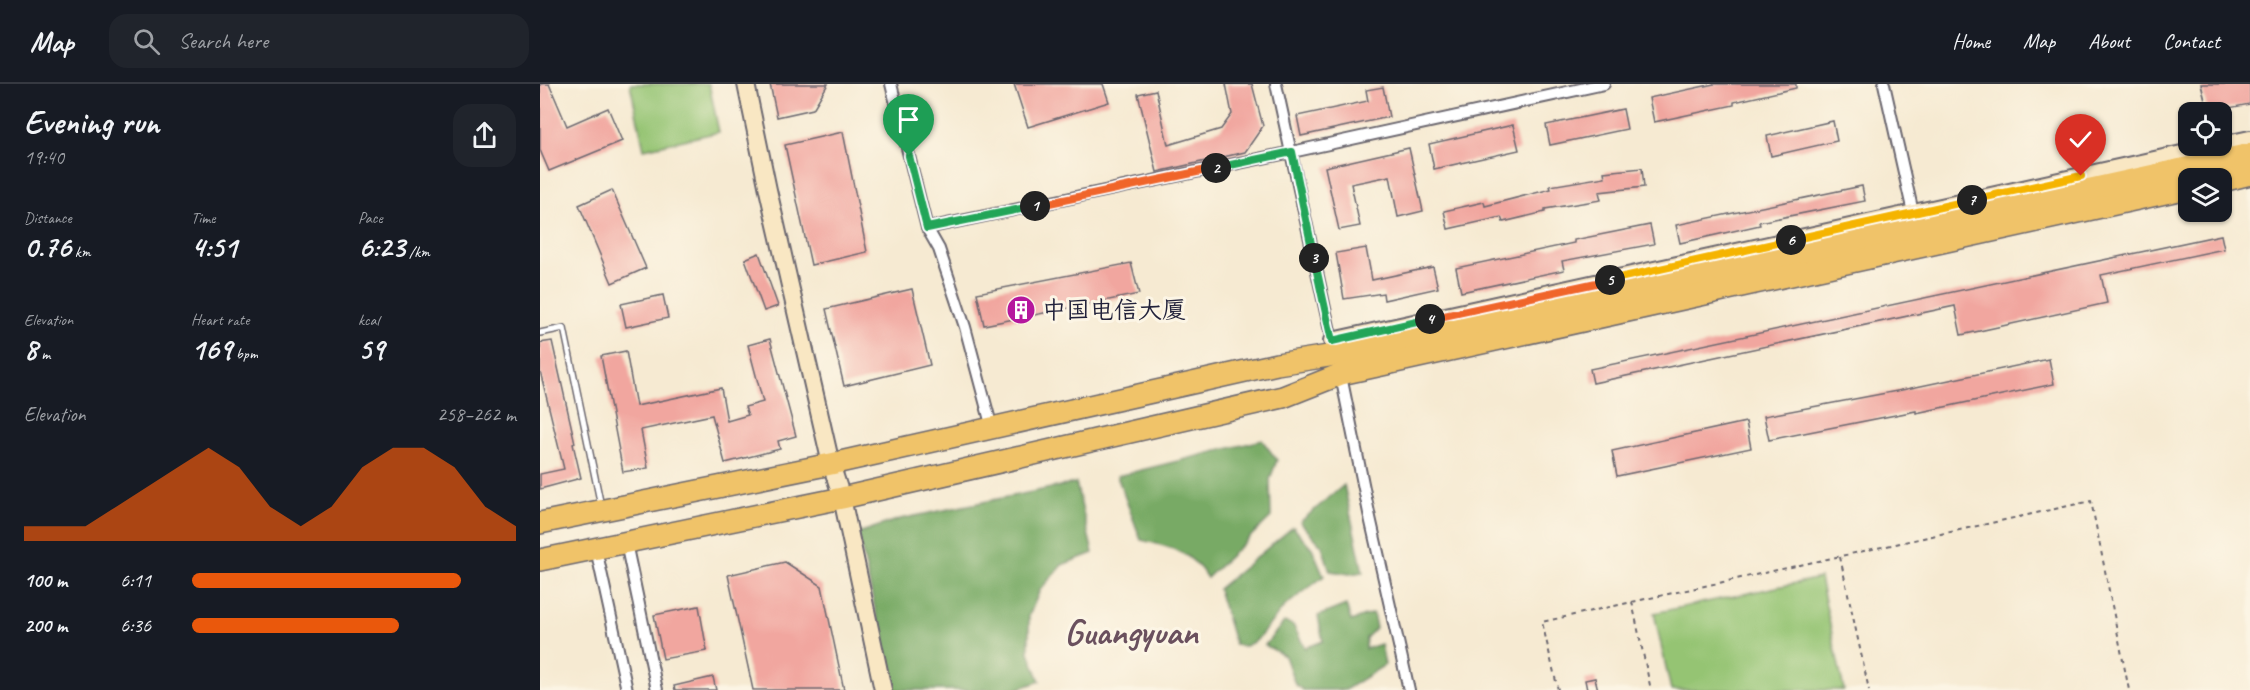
<!DOCTYPE html>
<meta charset="utf-8">
<style>
:root{--surface:#171b24;--page:#20242c;--text:#f1f3f6;--muted:#9ea1a6;--line:#363941;--accent:#ea580c}
body{margin:0;font-family:Caveat,"LXGW WenKai TC",sans-serif;background:var(--page);color:var(--text);height:100vh;display:flex;flex-direction:column;font-size:22px;white-space:nowrap}
*{box-sizing:border-box;margin:0}
p{font-size:20px;color:var(--muted)}
.icon{flex:none;width:33px;height:33px;fill:none;stroke:currentColor;stroke-width:2;stroke-linecap:round;stroke-linejoin:round}
.map{position:relative;flex:1;overflow:hidden}
.sheet{display:flex;flex-direction:column;background:var(--surface);width:540px}
.sheet>*{flex:none}
.fabs{position:absolute;left:1638px;top:18px;display:grid;gap:12px}
.fabs a{display:grid;place-items:center;width:54px;height:54px;border-radius:12px;background:var(--surface);box-shadow:0 2px 4px #0004;font-size:30px}
.pin{position:absolute;display:grid;place-items:center;width:51px;height:51px;color:#fff;margin:-62px -26px;border-radius:50% 50% 50% 0;rotate:-45deg;box-shadow:0 0 6px #0007}
.pin .icon{rotate:45deg}
.km{position:absolute;width:30px;height:30px;margin:-15px;border-radius:50%;background:#222;color:#fff;font-size:16px;line-height:30px;text-align:center}
.round{display:grid;place-items:center;flex:none;width:63px;height:63px;border-radius:18px;background:var(--page)}
.overview{display:flex;align-items:center;justify-content:space-between;height:102px;padding:0 24px}
h1{font-size:33px;font-weight:700;line-height:45px}
.figures{display:grid;grid-template-columns:repeat(3,1fr);gap:9px;height:102px;padding:6px 24px}
.figures div{display:grid;align-content:center}
.figures b{font-size:30px;font-weight:700}
.figures small{font-size:16px;font-weight:400}
.figures p{font-size:16px}
.chart{height:168px;padding:12px 24px}
.chart p{display:flex;justify-content:space-between}
.chart svg{width:100%;height:108px;margin-top:6px;fill:var(--accent);opacity:.7}
ul{padding:0 24px;list-style:none;font-size:20px}
li{display:grid;grid-template-columns:96px 72px 1fr;align-items:center;height:45px}
li i{height:15px;border-radius:8px;background:var(--accent)}
header{display:flex;align-items:center;gap:36px;box-sizing:border-box;height:84px;padding:0 30px;background:var(--surface);border-bottom:2px solid var(--line)}
header strong{font-size:28px}
nav{display:flex;gap:33px;margin-inline-start:auto;font-size:21px}
.search{width:420px;height:54px;background:var(--page);display:flex;align-items:center;gap:15px;box-sizing:border-box;padding:0 21px;border-radius:18px;color:var(--muted);font-size:22px}
main{display:flex;flex:1;min-height:0}
.map>svg:first-child{display:block}
.green{fill:#95c473;stroke:#5c7357;stroke-width:1.5}
.forest{fill:#78aa65;stroke:#4d6650;stroke-width:1.5}
.building{fill:#f1a69f}
.lines{fill:none;stroke-linecap:round;stroke-linejoin:round}
.lane-casing{stroke:#6c6870;stroke-width:8}
.street-casing{stroke:#6c6870;stroke-width:14}
.secondary-casing{stroke:#6c6870;stroke-width:20}
.highway-casing{stroke:#6c6870;stroke-width:24}
.path{stroke:#6c6870;stroke-width:2;stroke-dasharray:4.5 4.5;stroke-linecap:butt}
.lane{stroke:#fff;stroke-width:5}
.street{stroke:#fff;stroke-width:10}
.secondary{stroke:#f9e7c3;stroke-width:16}
.highway{stroke:#f0c369;stroke-width:21}
.split-1-casing{stroke:#fff;stroke-width:12}
.split-2-casing{stroke:#fff;stroke-width:12}
.split-3-casing{stroke:#fff;stroke-width:12}
.split-4-casing{stroke:#fff;stroke-width:12}
.split-5-casing{stroke:#fff;stroke-width:12}
.split-6-casing{stroke:#fff;stroke-width:12}
.split-7-casing{stroke:#fff;stroke-width:12}
.split-8-casing{stroke:#fff;stroke-width:12}
.split-1{stroke:#22a559;stroke-width:8}
.split-2{stroke:#f0652b;stroke-width:8}
.split-3{stroke:#22a559;stroke-width:8}
.split-4{stroke:#22a559;stroke-width:8}
.split-5{stroke:#f0652b;stroke-width:8}
.split-6{stroke:#f5b400;stroke-width:8}
.split-7{stroke:#f5b400;stroke-width:8}
.split-8{stroke:#f5b400;stroke-width:8}
.labels{text-anchor:middle;stroke-width:6;stroke-linejoin:round;paint-order:stroke}
.poi-label{font-size:24px;fill:#22223b;stroke:#fcf5e5;text-anchor:start}
.town-label{font-size:36px;font-weight:bold;fill:#6a505e;stroke:#fcf5e5}
</style>
<header>
<strong>Map</strong>
<div class="search"><svg class="icon" aria-label="search" viewBox="0 0 24 24"><circle cx="10" cy="10" r="6"/><path d="M15 15l6 6"/></svg>Search here</div>
<nav><a>Home</a><a>Map</a><a>About</a><a>Contact</a></nav>
</header>
<main>
<section class="sheet">
<div class="overview"><div><h1>Evening run</h1><p>19:40</p></div><a class="round"><svg class="icon" aria-label="share" viewBox="0 0 24 24"><path d="M12 15V3M7 8l5-5 5 5M5 13v7h14v-7"/></svg></a></div>
<div class="figures">
<div><p>Distance</p><b>0.76<small> km</small></b></div>
<div><p>Time</p><b>4:51</b></div>
<div><p>Pace</p><b>6:23<small> /km</small></b></div>
</div>
<div class="figures">
<div><p>Elevation</p><b>8<small> m</small></b></div>
<div><p>Heart rate</p><b>169<small> bpm</small></b></div>
<div><p>kcal</p><b>59</b></div>
</div>
<div class="chart"><p><span>Elevation</span>258–262 m</p>
<svg viewBox="0 0 160 44" preserveAspectRatio="none"><path d="M0 44V38L10 38L20 38L30 30L40 22L50 14L60 6L70 14L80 30L90 38L100 30L110 14L120 6L130 6L140 14L150 30L160 38V44z"/></svg>
</div>
<ul>
<li><b>100 m</b>6:11<i style="width:83%"></i></li>
<li><b>200 m</b>6:36<i style="width:64%"></i></li>
</ul>
</section>
<div class="map">
<svg width="1710" height="606" viewBox="0 0 1710 606">
<rect width="100%" height="100%" fill="#fcf5e5"/>
<filter id="ink" filterUnits="userSpaceOnUse"><feTurbulence type="fractalNoise" baseFrequency=".0167" numOctaves="2"/><feDisplacementMap in="SourceGraphic" scale="12" xChannelSelector="R" yChannelSelector="G"/><feConvolveMatrix kernelMatrix="1 2 1 2 8 2 1 2 1" color-interpolation-filters="sRGB"/></filter>
<filter id="wash" filterUnits="userSpaceOnUse"><feTurbulence type="fractalNoise" baseFrequency=".008" numOctaves="4" result="noise"/><feDisplacementMap in="SourceGraphic" scale="24" xChannelSelector="R" yChannelSelector="G"/><feGaussianBlur stdDeviation="1.35" result="paint"/><feColorMatrix in="noise" values="0 0 0 0 0 0 0 0 0 0 0 0 0 0 0 0 0 1.4 0 .05"/><feComposite in="paint" operator="in"/></filter>
<g filter="url(#wash)">
<rect width="100%" height="100%" fill="#f6ead2"/>
<g class="green">
<path d="M 90,0 L 169,0 L 179,48 L 104,65 Z"/>
<path d="M 1280,494 L 1304,606 L 1131,606 L 1114,529 Z"/>
</g>
<g class="forest">
<path d="M 722,356 L 737,376 L 730,395 L 731,433 L 667,494 C 651,467 630,463 601,456 L 577,392 Z"/>
<path d="M 536,399 L 553,469 L 522,481 L 500,506 L 489,532 L 489,568 L 500,597 L 475,606 L 353,606 L 318,449 L 360,435 Z"/>
<path d="M 804,401 L 823,488 L 810,490 L 790,487 L 782,462 L 760,438 Z"/>
<path d="M 753,443 L 772,464 L 784,492 L 744,523 L 716,557 L 705,562 L 695,561 L 678,505 Z"/>
<path d="M 806,521 L 811,537 L 833,529 L 836,544 L 826,554 L 825,565 L 841,560 L 845,581 L 805,606 L 763,606 L 755,600 L 745,572 L 725,561 L 744,538 L 753,541 L 765,564 L 783,557 L 778,532 Z"/>
</g>
<g id="blocks">
<g class="building">
<path d="M 0,0 L 9,0 L 27,42 L 68,24 L 82,57 L 9,87 L 0,66 Z"/>
<path d="M 230,0 L 288,0 L 273,25 L 237,33 Z"/>
<path d="M 474,0 L 563,0 L 569,18 L 488,43 Z"/>
<path d="M 686,0 L 712,0 L 723,42 L 705,68 L 617,88 L 598,10 L 616,6 L 628,61 L 681,45 L 692,30 Z"/>
<path d="M 1174,0 L 1256,0 L 1256,4 L 1194,18 L 1194,21 L 1114,38 L 1109,14 Z"/>
<path d="M 1661,0 L 1710,0 L 1710,20 L 1668,28 Z"/>
<path d="M 843,3 L 849,33 L 761,52 L 757,32 L 828,17 L 826,6 Z"/>
<path d="M 1083,25 L 1087,45 L 1010,61 L 1006,41 Z"/>
<path d="M 1293,37 L 1297,57 L 1231,72 L 1227,52 Z"/>
<path d="M 973,41 L 979,66 L 894,85 L 889,60 Z"/>
<path d="M 303,48 L 327,168 L 271,181 L 245,61 Z"/>
<path d="M 869,64 L 883,127 L 858,133 L 850,92 L 811,100 L 820,142 L 799,146 L 785,83 Z"/>
<path d="M 1102,84 L 1104,103 L 1059,108 L 1061,116 L 1005,125 L 1005,128 L 963,138 L 961,133 L 908,145 L 904,127 L 944,118 L 945,122 L 1011,105 L 1010,102 L 1065,93 L 1064,88 Z"/>
<path d="M 1322,102 L 1325,117 L 1219,138 L 1220,141 L 1140,159 L 1136,141 Z"/>
<path d="M 72,106 L 106,184 L 72,199 L 39,121 Z"/>
<path d="M 1110,141 L 1114,160 L 1022,177 L 1024,186 L 921,208 L 916,184 L 1034,159 L 1034,156 Z"/>
<path d="M 1681,151 L 1684,165 L 1561,191 L 1567,219 L 1421,251 L 1415,222 L 1053,299 L 1050,285 Z"/>
<path d="M 826,164 L 832,196 L 893,183 L 898,204 L 844,216 L 843,209 L 804,215 L 796,169 Z"/>
<path d="M 219,169 L 238,222 L 224,227 L 205,175 Z"/>
<path d="M 591,179 L 599,210 L 444,241 L 437,209 Z"/>
<path d="M 372,205 L 390,281 L 304,302 L 286,225 Z"/>
<path d="M 123,211 L 128,234 L 86,243 L 81,220 Z"/>
<path d="M 230,255 L 256,352 L 238,357 L 240,365 L 185,379 L 172,331 L 101,346 L 108,384 L 83,388 L 61,272 L 86,267 L 96,322 L 181,304 L 187,337 L 208,331 L 205,323 L 223,318 L 208,261 Z"/>
<path d="M 12,257 L 35,359 L 33,360 L 41,394 L 0,405 L 0,390 L 24,385 L 0,287 L 0,259 Z"/>
<path d="M 1509,275 L 1514,300 L 1376,329 L 1376,327 L 1229,356 L 1224,332 L 1357,307 Z"/>
<path d="M 1206,338 L 1211,364 L 1077,392 L 1072,367 Z"/>
<path d="M 245,478 L 282,502 L 304,606 L 213,606 L 188,491 Z"/>
<path d="M 159,522 L 167,567 L 123,575 L 114,531 Z"/>
<path d="M 173,593 L 176,606 L 135,606 L 134,602 Z"/>
<path d="M 1055,594 L 1058,606 L 1047,606 L 1045,596 Z"/>
</g>
</g>
</g>
<g filter="url(#ink)">
<use href="#blocks" fill-opacity="0" stroke="#6c6870" stroke-width="1.5"/>
<g class="lines">
<g class="lane-casing">
<path id="lane" d="M 0,249 L 24,244 L 61,422"/>
</g>
<g class="street-casing">
<g id="street">
<path d="M 351,0 L 387,144 L 752,68 L 1064,0"/>
<path d="M 736,0 L 793,261"/>
<path d="M 1344,0 L 1374,133"/>
<path d="M 387,144 L 399,165 L 425,243 L 452,344"/>
<path d="M 800,287 L 829,429 L 869,606"/>
<path d="M 86,459 L 117,606"/>
<path d="M 56,465 L 87,606"/>
</g>
</g>
<g class="secondary-casing">
<g id="secondary">
<path d="M 206,0 L 228,106 L 291,380 L 302,414 L 343,606"/>
<path d="M 792,257 L 1710,55"/>
</g>
</g>
<g class="highway-casing">
<g id="highway">
<path d="M 1682,97 L 1710,90"/>
<path d="M 0,439 L 291,380 L 737,280 L 795,271 L 1710,70"/>
<path d="M 0,476 L 302,414 L 743,313 L 801,290 L 1648,104"/>
</g>
</g>
<g class="path">
<path d="M 1300,473 L 1329,606"/>
<path d="M 1092,518 L 1551,417 L 1589,606"/>
<path d="M 1018,606 L 1002,538 L 1092,518 L 1111,606"/>
</g>
<use href="#lane" class="lane"/>
<use href="#street" class="street"/>
<use href="#secondary" class="secondary"/>
<use href="#highway" class="highway"/>
</g>
</g>
<g class="lines" filter="url(#ink)">
<g class="split-1-casing">
<path id="split-1" d="M 369,72 L 387,144 L 495,122"/>
</g>
<g class="split-2-casing">
<path id="split-2" d="M 495,122 L 676,84"/>
</g>
<g class="split-3-casing">
<path id="split-3" d="M 676,84 L 752,68 L 774,174"/>
</g>
<g class="split-4-casing">
<path id="split-4" d="M 774,174 L 792,257 L 890,235"/>
</g>
<g class="split-5-casing">
<path id="split-5" d="M 890,235 L 1070,196"/>
</g>
<g class="split-6-casing">
<path id="split-6" d="M 1070,196 L 1251,156"/>
</g>
<g class="split-7-casing">
<path id="split-7" d="M 1251,156 L 1432,116"/>
</g>
<g class="split-8-casing">
<path id="split-8" d="M 1432,116 L 1541,92"/>
</g>
<use href="#split-1" class="split-1"/>
<use href="#split-2" class="split-2"/>
<use href="#split-3" class="split-3"/>
<use href="#split-4" class="split-4"/>
<use href="#split-5" class="split-5"/>
<use href="#split-6" class="split-6"/>
<use href="#split-7" class="split-7"/>
<use href="#split-8" class="split-8"/>
</g>
<defs>
<g id="building-disc" transform="scale(1.5)"><circle r="9.5" fill="#b5179e" stroke="#fcf5e5"/><path d="M-4-6H4V6H1V3H-1V6H-4ZM-2.5-4.3h1.7v1.8h-1.7ZM.8-4.3h1.7v1.8H.8ZM-2.5-1h1.7V.8h-1.7ZM.8-1h1.7V.8H.8Z" fill="#fff"/></g>
</defs>
<g fill-rule="evenodd">
<use href="#building-disc" x="481" y="226"/>
</g>
<g class="labels">
<g class="poi-label">
<text x="502" y="234">中国电信大厦</text>
</g>
<g class="town-label">
<text x="591" y="560">Guangyuan</text>
</g>
</g>
</svg>
<div class="fabs">
<a><svg class="icon" aria-label="locate" viewBox="0 0 24 24"><circle cx="12" cy="12" r="6"/><path d="M12 2v4M12 18v4M2 12h4M18 12h4"/></svg></a>
<a><svg class="icon" aria-label="layers" viewBox="0 0 24 24"><path d="M12 4l9 5-9 5-9-5zM3 14l9 5 9-5"/></svg></a>
</div>
<div class="pin" style="left:369px;top:72px;background:#1e9e55"><svg class="icon" aria-label="arrive" viewBox="0 0 24 24"><path d="M6 21V4h12l-3 4 3 4H6"/></svg></div>
<div class="pin" style="left:1541px;top:92px;background:#d93025"><svg class="icon" aria-label="check" viewBox="0 0 24 24"><path d="M5 12l5 5 9-10"/></svg></div>
<b class="km" style="left:495px;top:122px">1</b>
<b class="km" style="left:676px;top:84px">2</b>
<b class="km" style="left:774px;top:174px">3</b>
<b class="km" style="left:890px;top:235px">4</b>
<b class="km" style="left:1070px;top:196px">5</b>
<b class="km" style="left:1251px;top:156px">6</b>
<b class="km" style="left:1432px;top:116px">7</b>
</div>
</main>
